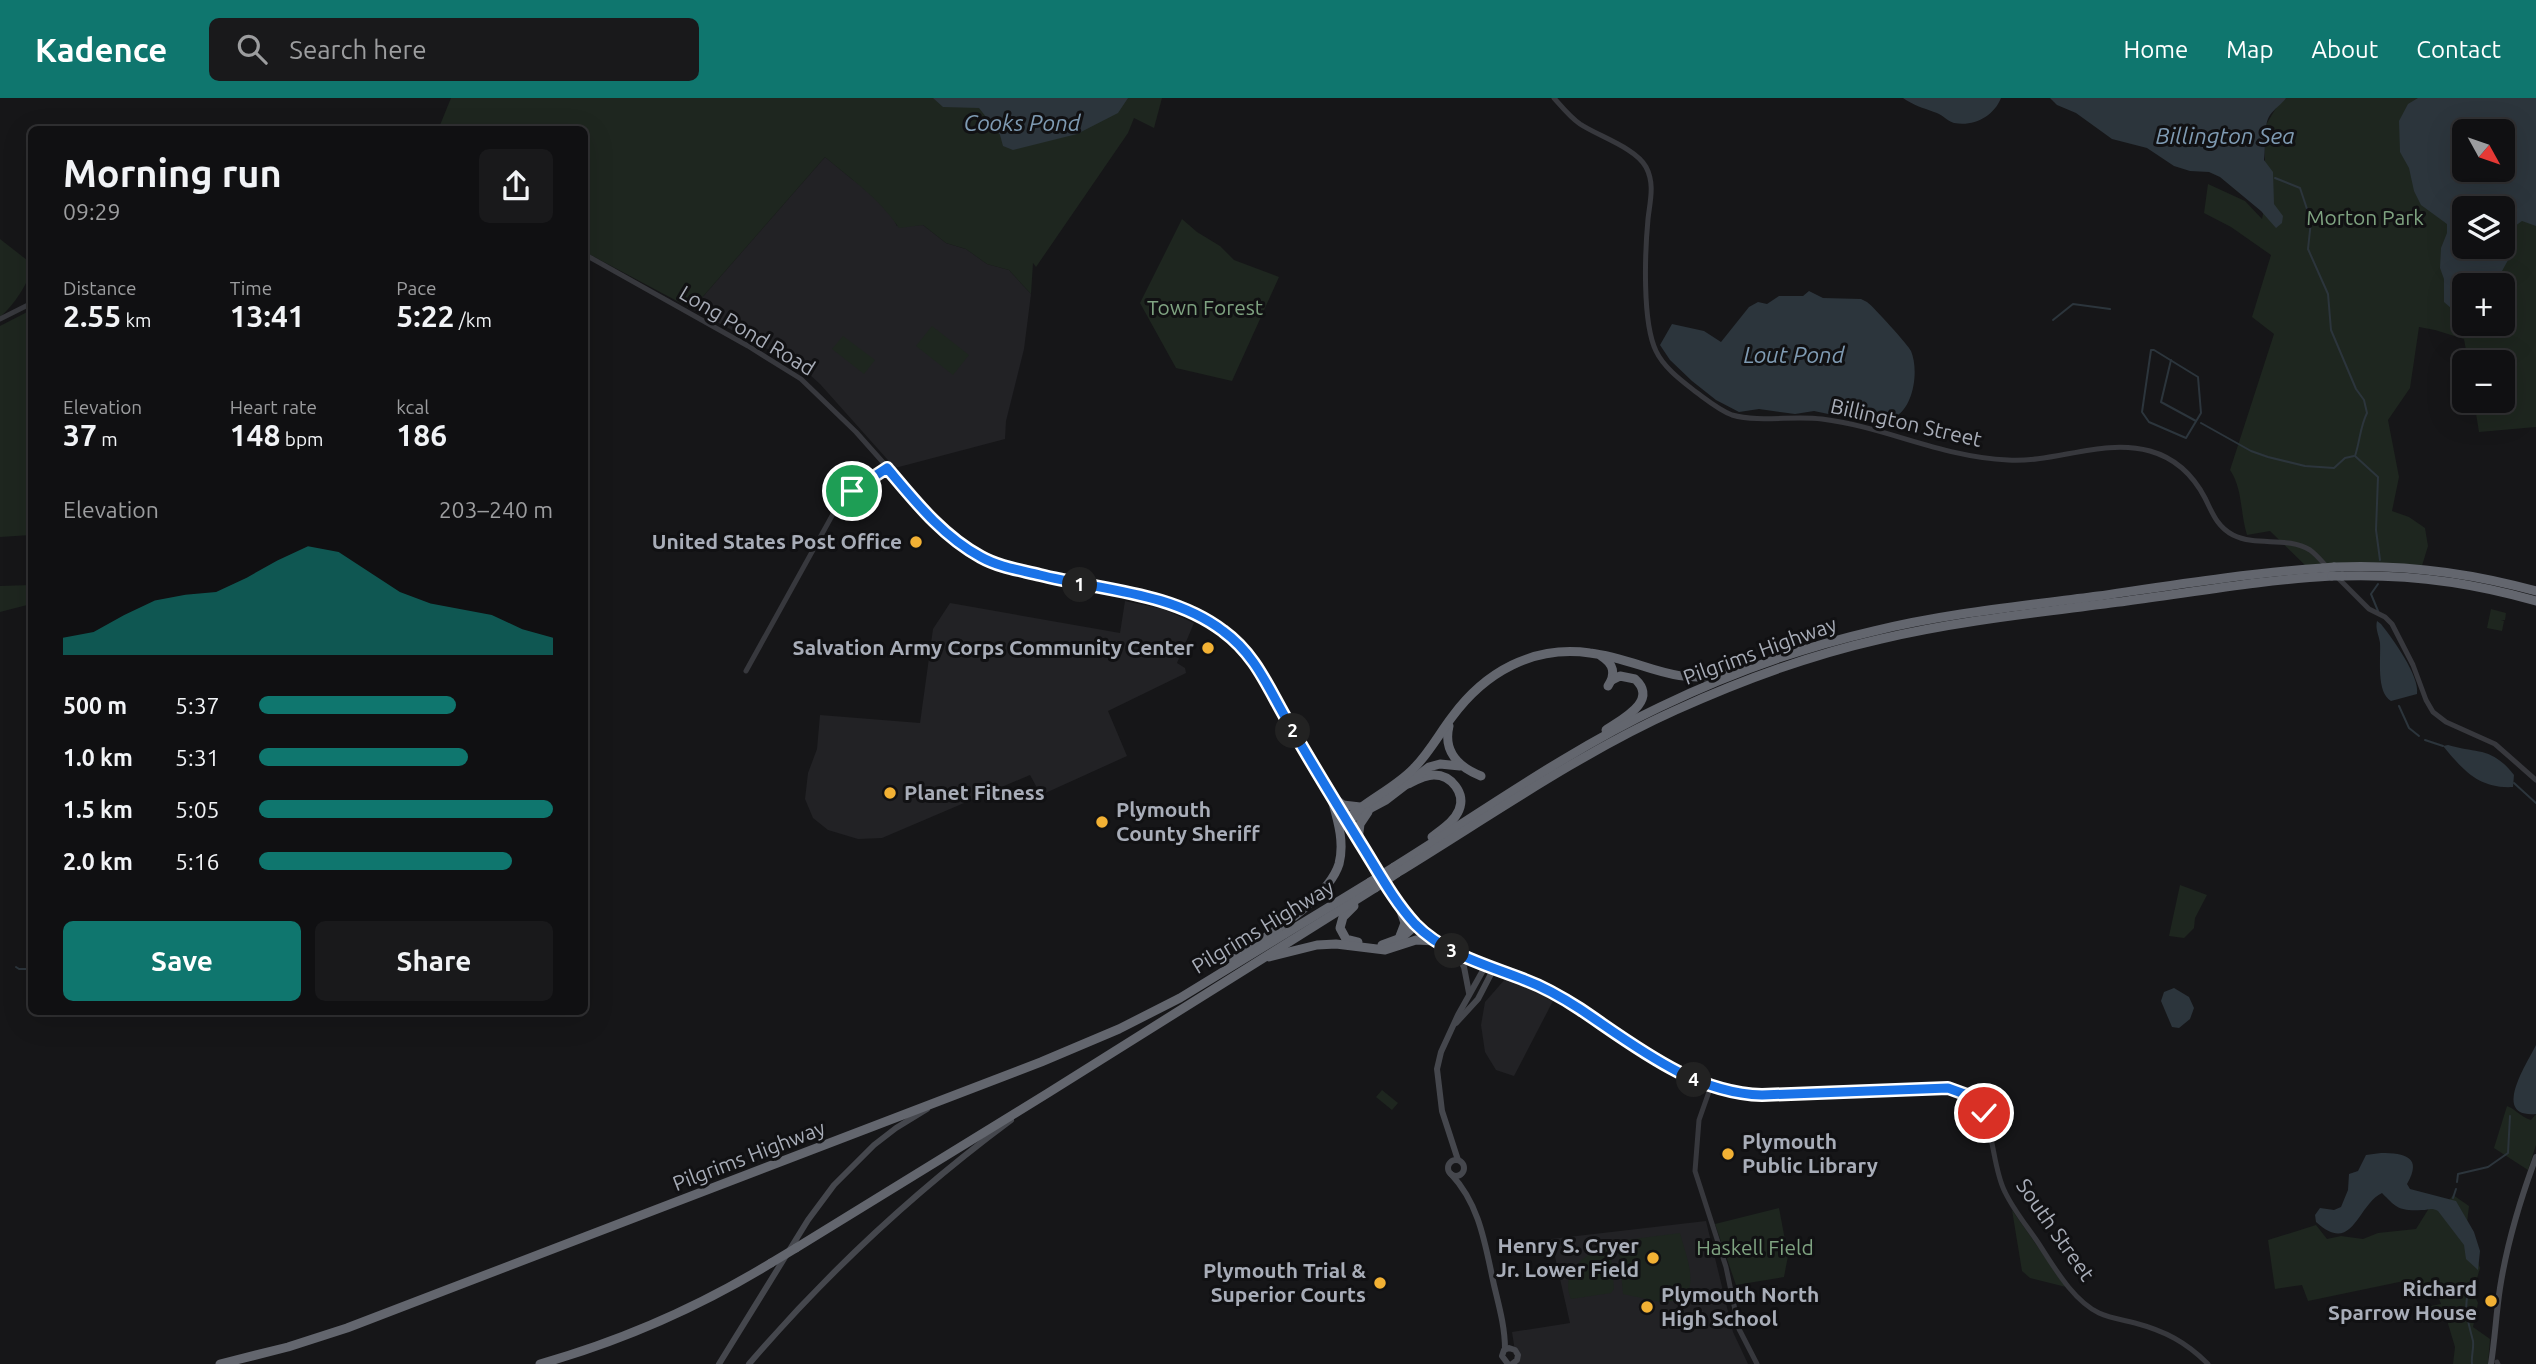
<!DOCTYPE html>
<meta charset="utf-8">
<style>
:root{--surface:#101012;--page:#19191b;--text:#f1f3f6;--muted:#9c9d9f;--line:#303032;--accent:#0f766e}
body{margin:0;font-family:Ubuntu,sans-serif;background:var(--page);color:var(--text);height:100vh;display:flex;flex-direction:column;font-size:26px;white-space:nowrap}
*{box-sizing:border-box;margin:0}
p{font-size:23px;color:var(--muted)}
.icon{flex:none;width:38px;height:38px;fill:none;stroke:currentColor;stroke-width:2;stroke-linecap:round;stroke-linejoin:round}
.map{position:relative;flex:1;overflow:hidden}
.side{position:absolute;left:28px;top:28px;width:560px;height:889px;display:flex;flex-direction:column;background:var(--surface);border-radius:10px;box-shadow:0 7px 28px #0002,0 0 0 2px var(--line)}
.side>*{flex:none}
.needle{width:46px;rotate:130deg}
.controls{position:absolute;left:2452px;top:21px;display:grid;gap:14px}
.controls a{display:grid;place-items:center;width:63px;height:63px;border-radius:10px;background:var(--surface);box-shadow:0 7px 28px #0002,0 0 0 2px var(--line);font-size:35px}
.pin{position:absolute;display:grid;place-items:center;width:60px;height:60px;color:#fff;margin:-30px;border:4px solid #fff;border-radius:50%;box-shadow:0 2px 7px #0007}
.km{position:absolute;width:35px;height:35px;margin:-18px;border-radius:50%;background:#222;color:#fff;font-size:19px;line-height:35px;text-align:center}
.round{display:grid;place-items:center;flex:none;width:74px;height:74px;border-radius:10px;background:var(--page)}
.headline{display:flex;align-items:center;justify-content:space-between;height:119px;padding:0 35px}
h1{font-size:38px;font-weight:600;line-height:52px}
.metrics{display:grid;grid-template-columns:repeat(3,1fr);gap:10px;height:119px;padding:7px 35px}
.metrics div{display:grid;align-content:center}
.metrics b{font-size:30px;font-weight:600}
.metrics small{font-size:19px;font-weight:400}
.metrics p{font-size:19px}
.chart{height:196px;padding:14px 35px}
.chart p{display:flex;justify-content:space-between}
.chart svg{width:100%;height:126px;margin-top:7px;fill:var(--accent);opacity:.7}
.action{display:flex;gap:14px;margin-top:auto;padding:14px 35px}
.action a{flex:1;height:80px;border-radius:10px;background:var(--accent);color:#fff;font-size:28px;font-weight:600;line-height:80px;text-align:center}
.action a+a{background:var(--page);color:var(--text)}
ul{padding:0 35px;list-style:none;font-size:23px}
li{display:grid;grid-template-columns:112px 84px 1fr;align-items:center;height:52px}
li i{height:18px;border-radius:9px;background:var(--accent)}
header{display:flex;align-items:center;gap:42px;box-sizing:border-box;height:98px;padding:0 35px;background:var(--accent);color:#fff}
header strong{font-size:33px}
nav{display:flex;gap:38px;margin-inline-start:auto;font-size:24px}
.search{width:490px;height:63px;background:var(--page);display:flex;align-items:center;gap:18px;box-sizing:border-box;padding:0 24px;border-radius:10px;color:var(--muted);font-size:26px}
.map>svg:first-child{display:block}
.built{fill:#222225}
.green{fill:#1e261f;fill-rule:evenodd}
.water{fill:#2c353c;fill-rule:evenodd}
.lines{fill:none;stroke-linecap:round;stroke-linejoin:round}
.stream{stroke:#2c353c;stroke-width:2}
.tertiary{stroke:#37383d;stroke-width:5}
.secondary{stroke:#45474d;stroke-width:6}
.motorway{stroke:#63666e;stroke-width:9}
.motorway-bridge{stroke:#63666e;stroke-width:9}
.route-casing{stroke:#fff;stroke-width:14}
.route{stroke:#1a73e8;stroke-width:9}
.poi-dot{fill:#f2b134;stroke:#111113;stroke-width:2.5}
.labels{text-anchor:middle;stroke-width:6;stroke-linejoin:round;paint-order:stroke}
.park-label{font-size:21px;fill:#7fa381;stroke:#111113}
.street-label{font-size:21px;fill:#a8adb8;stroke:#111113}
.poi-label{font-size:21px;font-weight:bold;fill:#a8adb8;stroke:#111113;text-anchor:end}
.water-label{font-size:23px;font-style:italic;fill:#7f9bb3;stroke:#111113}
</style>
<header>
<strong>Kadence</strong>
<div class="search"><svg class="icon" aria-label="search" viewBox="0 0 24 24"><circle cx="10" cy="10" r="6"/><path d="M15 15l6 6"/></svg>Search here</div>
<nav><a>Home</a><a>Map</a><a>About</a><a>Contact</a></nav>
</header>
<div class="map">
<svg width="2536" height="1266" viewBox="0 0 2536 1266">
<rect width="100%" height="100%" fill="#161618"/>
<g class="built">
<path d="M 825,59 L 853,82 L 861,86 L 892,118 L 897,128 L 923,127 L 946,145 L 966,151 L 987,166 L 1009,172 L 1031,196 L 1024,251 L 1006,323 L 1005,341 L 895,370 L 820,286 L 800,268 L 692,211 Z"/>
<path d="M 1125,503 L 1163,511 L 1194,525 L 1177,565 L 1185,570 L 1186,575 L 1108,613 L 1127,658 L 1041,697 L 1030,677 L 882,740 L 858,741 L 828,732 L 813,720 L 805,701 L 808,675 L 817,651 L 820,617 L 920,625 L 933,531 L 950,505 L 1120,535 Z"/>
<path d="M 1507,879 L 1554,901 L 1514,978 L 1496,972 L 1485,954 L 1481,927 L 1485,904 Z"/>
<path d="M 1706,1123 L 1733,1234 L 1748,1266 L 1517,1266 L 1512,1234 L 1570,1225 L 1551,1141 Z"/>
</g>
<g class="green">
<path d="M 451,0 L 941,0 L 981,10 L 1000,37 L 1007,43 L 1127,0 L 1162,0 L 1154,30 L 1134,20 L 1128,35 L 1036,169 L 1033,165 L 1031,196 L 1009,172 L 987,166 L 966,151 L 946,145 L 923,127 L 899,130 C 880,101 852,82 825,59 L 692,211 L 585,154 L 584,32 L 438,32 Z"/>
<path d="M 2282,0 L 2536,0 L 2536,329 L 2479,334 L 2474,303 L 2502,303 L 2502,264 L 2468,264 L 2464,241 L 2435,232 L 2419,229 L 2410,290 L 2388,322 L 2399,379 L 2392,413 L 2409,419 L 2425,430 L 2428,448 L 2421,471 L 2311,473 L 2270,433 L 2247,437 C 2240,415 2243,391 2230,372 L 2274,236 L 2252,219 L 2271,157 L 2231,129 L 2204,115 L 2208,86 L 2245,103 L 2262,121 L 2266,102 L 2264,30 ZM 2464,33 L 2502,33 L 2502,72 L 2464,72 ZM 2464,110 L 2502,110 L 2502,149 L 2464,149 ZM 2464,187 L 2502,187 L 2502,226 L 2464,226 Z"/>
<path d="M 1182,121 L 1197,134 L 1220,148 L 1234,162 L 1279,179 L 1232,283 L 1176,270 L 1140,205 Z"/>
<path d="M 0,141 L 32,166 C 31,183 13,208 0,219 Z"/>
<path d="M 31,212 L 31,437 L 0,439 L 0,228 Z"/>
<path d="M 932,228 L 969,257 L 953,277 L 916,248 Z"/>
<path d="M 843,238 L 875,262 L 864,276 L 832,251 Z"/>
<path d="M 31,487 L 31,506 L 0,514 L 0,488 Z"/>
<path d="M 2491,511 L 2506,515 L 2505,522 L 2501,522 L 2504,523 L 2502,533 L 2487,530 Z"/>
<path d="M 2180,787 L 2207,797 L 2195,820 L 2194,830 L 2184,840 L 2169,838 Z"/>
<path d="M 1382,992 L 1398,1005 L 1392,1012 L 1376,999 Z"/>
<path d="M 2507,1008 C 2517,1012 2519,1018 2531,1022 L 2536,1016 L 2536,1047 L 2528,1072 L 2494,1050 Z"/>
<path d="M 2453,1097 L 2469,1108 L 2466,1133 L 2480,1170 L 2473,1194 L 2478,1205 L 2473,1229 L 2490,1241 L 2488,1266 L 2453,1266 L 2455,1249 L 2446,1219 L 2434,1222 L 2431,1208 L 2441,1206 L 2434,1188 L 2404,1183 L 2308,1203 L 2302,1187 L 2275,1191 L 2268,1142 L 2316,1127 L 2327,1141 L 2341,1138 L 2363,1141 L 2378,1135 L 2416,1131 L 2431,1107 L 2445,1108 Z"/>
<path d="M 1779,1110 L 1788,1158 L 1784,1179 L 1736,1187 L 1715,1126 Z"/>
<path d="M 2012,1112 L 2066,1189 L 2030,1180 L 2022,1173 Z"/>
<path d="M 1680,1135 C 1685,1155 1699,1185 1683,1202 L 1661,1204 L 1623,1196 L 1618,1143 Z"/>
<path d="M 1610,1148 L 1614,1191 L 1611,1195 L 1571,1201 C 1559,1173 1586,1154 1610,1148 Z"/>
</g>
<g class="water">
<path d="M 933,0 L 1128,0 L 1118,15 L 1077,36 L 1013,52 L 1003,48 L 1000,37 L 979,10 L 943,9 Z"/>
<path d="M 1903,0 L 2001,0 C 1994,18 1974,29 1954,25 C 1947,23 1942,16 1934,14 C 1923,10 1913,7 1903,0 Z"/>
<path d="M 2050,0 L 2286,0 C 2282,6 2274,11 2270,17 C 2263,27 2266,49 2264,62 L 2273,74 L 2274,106 L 2283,118 L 2282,125 L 2276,130 L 2261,113 L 2220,79 L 2209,74 L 2190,73 L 2174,68 L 2147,50 L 2112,41 L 2076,15 L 2057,7 Z"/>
<path d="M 2418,0 L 2536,0 L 2536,128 L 2522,123 L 2515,128 L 2512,155 L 2497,182 L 2498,187 L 2464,187 L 2464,218 L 2459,217 L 2444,204 L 2444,181 L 2440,170 L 2441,150 L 2447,135 L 2447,126 L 2421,107 L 2414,93 L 2409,70 L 2400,54 L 2399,23 L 2408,6 ZM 2502,33 L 2502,72 L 2464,72 L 2464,33 ZM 2502,110 L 2502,149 L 2464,149 L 2464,110 Z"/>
<path d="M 1809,193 L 1823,200 L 1861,201 L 1867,204 C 1873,208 1909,248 1911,253 C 1919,272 1914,309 1895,319 L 1857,322 L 1814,313 L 1795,316 L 1759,311 L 1739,314 L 1716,302 L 1692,283 L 1670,262 L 1660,247 L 1672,226 L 1704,233 L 1721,244 L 1749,209 L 1758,204 L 1767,206 L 1779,198 L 1803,198 Z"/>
<path d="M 2377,523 L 2381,526 C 2392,540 2420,578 2417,596 L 2391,603 C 2376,594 2381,561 2380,545 C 2379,537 2375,531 2377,523 Z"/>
<path d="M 2448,647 C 2478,656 2491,648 2514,677 L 2513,689 C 2479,691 2463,672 2443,648 Z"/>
<path d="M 2174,890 L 2189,899 L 2194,910 L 2190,921 L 2179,930 L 2172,929 L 2161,903 L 2164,894 Z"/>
<path d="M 2536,947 L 2536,1016 C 2490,1020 2528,964 2536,947 Z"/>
<path d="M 2381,1055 C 2405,1055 2423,1059 2407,1086 L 2410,1091 L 2456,1103 L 2474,1134 L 2480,1153 L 2478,1172 L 2466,1161 L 2464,1147 L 2438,1113 C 2431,1109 2429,1112 2422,1112 C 2398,1113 2397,1110 2382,1095 C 2357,1107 2353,1158 2316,1124 L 2315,1117 L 2320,1110 L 2334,1112 L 2341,1109 L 2348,1092 L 2349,1076 L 2358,1073 L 2366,1057 Z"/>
</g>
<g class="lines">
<g class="stream">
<path d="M 2275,80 L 2300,90 L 2311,123 L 2308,151 L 2328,196 L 2331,232 L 2356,291 L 2364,302 L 2367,315 C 2360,329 2360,343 2355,358 L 2378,379 L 2376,432 L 2380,462"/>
<path d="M 2053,222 L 2073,206 L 2110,211"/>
<path d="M 2151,252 L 2154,252 L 2198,279 L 2201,315 L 2186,340 L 2149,324 L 2142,314 Z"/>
<path d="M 2171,262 L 2161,304 L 2196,323"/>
<path d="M 2201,325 L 2251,353 L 2268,359 L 2305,368 L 2334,370 L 2345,360 L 2354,358"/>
<path d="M 2378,513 L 2371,496 L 2378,486"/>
<path d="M 2399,608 L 2409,630 L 2419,638"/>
<path d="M 2425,642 L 2443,648"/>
<path d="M 2514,685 L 2536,705"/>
<path d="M 16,869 L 19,871 L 32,871"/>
<path d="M 2457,1084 L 2458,1076 L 2488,1069 L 2508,1055 L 2510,1018"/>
<path d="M 2453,1100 L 2456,1091"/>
<path d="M 2472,1266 C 2471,1258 2474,1251 2473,1243 C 2467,1219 2461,1205 2474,1181"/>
</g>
<g class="tertiary">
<path d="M 1554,0 C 1562,9 1570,19 1580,26 C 1598,38 1636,50 1646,69 C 1655,86 1650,103 1648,121 C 1645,153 1642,224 1656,253 C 1664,270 1682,283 1696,294 C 1707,302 1719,312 1732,317 C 1760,325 1793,317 1822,321 C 1886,329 1941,359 2008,362 C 2055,365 2103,340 2150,353 C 2175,360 2193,377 2205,400 C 2212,414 2217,429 2233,437 C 2257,449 2287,438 2310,452 C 2317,457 2323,465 2329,471"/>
<path d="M 584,156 L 748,248 L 801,281 L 856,334 L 946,435 L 981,459 L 1022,474 L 1163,504 L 1191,514 L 1224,533 L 1244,551 L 1262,574 L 1280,611 L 1331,699"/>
<path d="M 0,221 L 32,205"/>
<path d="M 2336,478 L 2369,511 L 2385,519 L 2392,526 L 2413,567 L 2426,602 L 2433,614 L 2446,624 L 2495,646 L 2536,682"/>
<path d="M 746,573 L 838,407 L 859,387 L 887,370"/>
<path d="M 1494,870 C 1520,881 1546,891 1571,906 C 1634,943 1689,995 1766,997 L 1948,990 C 1999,996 1987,1060 2005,1094 C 2013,1111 2026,1127 2037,1143 C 2053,1167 2072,1202 2099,1215 C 2110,1220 2123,1222 2135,1225 C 2165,1233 2186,1244 2208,1266"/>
<path d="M 1711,988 L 1699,1022 L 1695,1073 L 1726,1169 L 1739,1231 L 1757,1266"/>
<path d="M 2497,1264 L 2498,1266"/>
</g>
<g class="secondary">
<path d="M 1346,722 C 1393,794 1405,840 1494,870 L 1478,901 L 1456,925"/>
<path d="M 1457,856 L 1464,869 L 1469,895"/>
<circle cx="1456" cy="1070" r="8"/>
<path d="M 1458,1062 L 1442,1013 L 1437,971 L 1441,954 L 1458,917 L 1486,867"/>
<path d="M 1451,1076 C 1480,1107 1485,1146 1494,1187 C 1499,1208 1505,1229 1505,1251"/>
<path d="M 719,1266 L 808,1122 L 834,1087 L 874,1047 L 896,1030 L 927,1011"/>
<path d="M 749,1266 C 827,1175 914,1094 1011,1022"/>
<path d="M 1508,1266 L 1502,1258 L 1504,1252 L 1509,1250 L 1515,1252 L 1518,1257 L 1517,1262 L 1512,1266"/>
<path d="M 2491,1266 C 2495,1241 2496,1216 2500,1190 C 2507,1145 2520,1102 2536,1059"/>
</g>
<g class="motorway">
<path d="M 2334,469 C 2402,466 2471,475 2536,493"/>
<path d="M 2342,478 C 2407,476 2474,485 2536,503"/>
<path d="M 1601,558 C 1614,566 1616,576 1608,588"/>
<path d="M 1449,628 C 1443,653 1458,669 1481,678"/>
<path d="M 1606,632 C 1622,621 1659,603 1635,581 L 1620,578 L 1612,582"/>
<path d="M 1408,686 C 1416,682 1425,677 1434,677 C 1451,677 1466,695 1459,712 C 1454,724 1442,731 1432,739"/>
<path d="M 1332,699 L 1343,707 L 1360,709"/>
<path d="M 1354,719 L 1386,702 L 1429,669 L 1440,666 L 1460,668"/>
<path d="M 1346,722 C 1366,702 1394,691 1414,670 C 1429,655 1439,636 1452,619 C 1485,574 1533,547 1590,555 C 1641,561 1670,588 1725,576"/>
<path d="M 1358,742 L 1360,726 L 1368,714"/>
<path d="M 1394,769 C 1481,715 1567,653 1660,609 C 1728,576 1800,550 1874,533 C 1947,515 2023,508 2098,498 C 2173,487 2248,475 2323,470"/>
<path d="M 1397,775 C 1487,720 1580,655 1676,612 C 1742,582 1810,557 1881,541 C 1961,522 2045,514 2127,503 C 2195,494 2263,482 2332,478"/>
<path d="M 1399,807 L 1405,825 L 1400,838"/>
<path d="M 1354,808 L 1343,819 L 1340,830 L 1346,841 L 1358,844"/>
<path d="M 1382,847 L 1401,840 L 1416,827"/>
<path d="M 1269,859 L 1317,847 L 1336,846 L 1385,852 L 1416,842 L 1436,843"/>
<path d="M 1233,862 C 1263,840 1328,802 1339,766 C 1345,743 1337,720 1331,698"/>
<path d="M 796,1150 L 1048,995 L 1375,790"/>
<path d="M 220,1266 L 288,1249 L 347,1230 L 1041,964 L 1119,931 L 1180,900 L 1370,784"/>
<path d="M 540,1266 C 621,1243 699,1209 771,1165"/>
</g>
<g class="motorway-bridge">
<path d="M 2323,470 L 2334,469"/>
<path d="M 2332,478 L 2342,478"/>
<path d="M 1370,784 L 1394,769"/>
<path d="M 1375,790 L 1397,775"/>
<path d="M 771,1165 L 796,1150"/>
</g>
</g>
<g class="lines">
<g class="route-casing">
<path id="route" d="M 852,393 L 887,370 C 914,402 942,438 981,459 C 999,469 1020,472 1040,477 C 1100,492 1172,494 1223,533 C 1256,557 1268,590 1288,624 C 1311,665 1336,705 1361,746 C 1378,773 1393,802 1415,826 C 1444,856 1487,867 1525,882 C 1544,889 1563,900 1580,911 C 1635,948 1693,995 1762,997 L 1948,990 L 1970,998 L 1984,1015"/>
</g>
<use href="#route" class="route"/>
</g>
<g class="poi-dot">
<circle cx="916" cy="444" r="7"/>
<circle cx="1208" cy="550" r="7"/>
<circle cx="890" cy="695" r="7"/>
<circle cx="1102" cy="724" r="7"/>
<circle cx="1728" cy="1056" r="7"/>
<circle cx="1653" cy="1160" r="7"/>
<circle cx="1380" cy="1185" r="7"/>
<circle cx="2491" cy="1203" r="7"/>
<circle cx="1647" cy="1209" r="7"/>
</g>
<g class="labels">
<g class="park-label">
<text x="2365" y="127">Morton Park</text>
<text x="1205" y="217">Town Forest</text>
<text x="1755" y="1157">Haskell Field</text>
</g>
<g class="street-label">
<text transform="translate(747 233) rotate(31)" y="7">Long Pond Road</text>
<text transform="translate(1906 325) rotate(13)" y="7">Billington Street</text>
<text transform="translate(1760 553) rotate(-20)" y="7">Pilgrims Highway</text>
<text transform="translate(1263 829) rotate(-31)" y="7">Pilgrims Highway</text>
<text transform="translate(749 1058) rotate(-21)" y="7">Pilgrims Highway</text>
<text transform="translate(2055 1132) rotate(55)" y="7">South Street</text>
</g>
<g class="poi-label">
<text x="902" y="451">United States Post Office</text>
<text x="1194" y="557">Salvation Army Corps Community Center</text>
<text x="904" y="702" text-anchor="start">Planet Fitness</text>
<text x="1116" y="719" text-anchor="start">Plymouth<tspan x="1116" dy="24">County Sheriff</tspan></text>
<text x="1742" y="1051" text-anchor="start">Plymouth<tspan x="1742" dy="24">Public Library</tspan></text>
<text x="1639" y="1155">Henry S. Cryer<tspan x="1639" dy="24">Jr. Lower Field</tspan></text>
<text x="1366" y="1180">Plymouth Trial &amp;<tspan x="1366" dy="24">Superior Courts</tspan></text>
<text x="2477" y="1198">Richard<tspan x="2477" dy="24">Sparrow House</tspan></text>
<text x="1661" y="1204" text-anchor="start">Plymouth North<tspan x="1661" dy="24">High School</tspan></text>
</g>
<g class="water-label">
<text x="1022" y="33">Cooks Pond</text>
<text x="2225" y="46">Billington Sea</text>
<text x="1794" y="265">Lout Pond</text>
</g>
</g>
</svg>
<div class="controls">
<a><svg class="needle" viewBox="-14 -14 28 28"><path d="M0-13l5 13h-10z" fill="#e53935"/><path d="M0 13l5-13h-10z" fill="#9c9d9f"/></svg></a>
<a><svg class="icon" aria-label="layers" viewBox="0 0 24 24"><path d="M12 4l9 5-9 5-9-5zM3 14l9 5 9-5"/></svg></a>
<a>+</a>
<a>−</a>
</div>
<div class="pin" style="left:852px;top:393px;background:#1e9e55"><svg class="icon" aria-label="arrive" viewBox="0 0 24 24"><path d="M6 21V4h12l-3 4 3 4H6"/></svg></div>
<div class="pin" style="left:1984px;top:1015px;background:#d93025"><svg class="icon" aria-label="check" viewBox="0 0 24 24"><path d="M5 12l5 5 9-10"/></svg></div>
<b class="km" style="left:1080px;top:487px">1</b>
<b class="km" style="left:1293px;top:633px">2</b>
<b class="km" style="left:1452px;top:853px">3</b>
<b class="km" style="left:1694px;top:982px">4</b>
<section class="side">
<div class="headline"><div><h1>Morning run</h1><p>09:29</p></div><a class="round"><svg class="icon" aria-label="share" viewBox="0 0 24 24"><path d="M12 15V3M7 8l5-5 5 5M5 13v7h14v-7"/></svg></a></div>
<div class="metrics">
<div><p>Distance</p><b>2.55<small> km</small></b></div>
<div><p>Time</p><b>13:41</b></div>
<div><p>Pace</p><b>5:22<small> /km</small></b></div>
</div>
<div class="metrics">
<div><p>Elevation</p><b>37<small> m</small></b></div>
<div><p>Heart rate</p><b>148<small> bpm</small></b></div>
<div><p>kcal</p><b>186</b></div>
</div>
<div class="chart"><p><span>Elevation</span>203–240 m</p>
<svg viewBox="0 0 160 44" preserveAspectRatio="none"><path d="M0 44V38L10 36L20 30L30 25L40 23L50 22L60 17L70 11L80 6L90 8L100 15L110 22L120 26L130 28L140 30L150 35L160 38V44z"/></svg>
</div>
<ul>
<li><b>500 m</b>5:37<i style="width:67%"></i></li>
<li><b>1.0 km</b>5:31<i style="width:71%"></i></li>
<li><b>1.5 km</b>5:05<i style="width:100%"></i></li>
<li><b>2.0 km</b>5:16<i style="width:86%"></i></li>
</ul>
<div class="action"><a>Save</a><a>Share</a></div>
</section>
</div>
